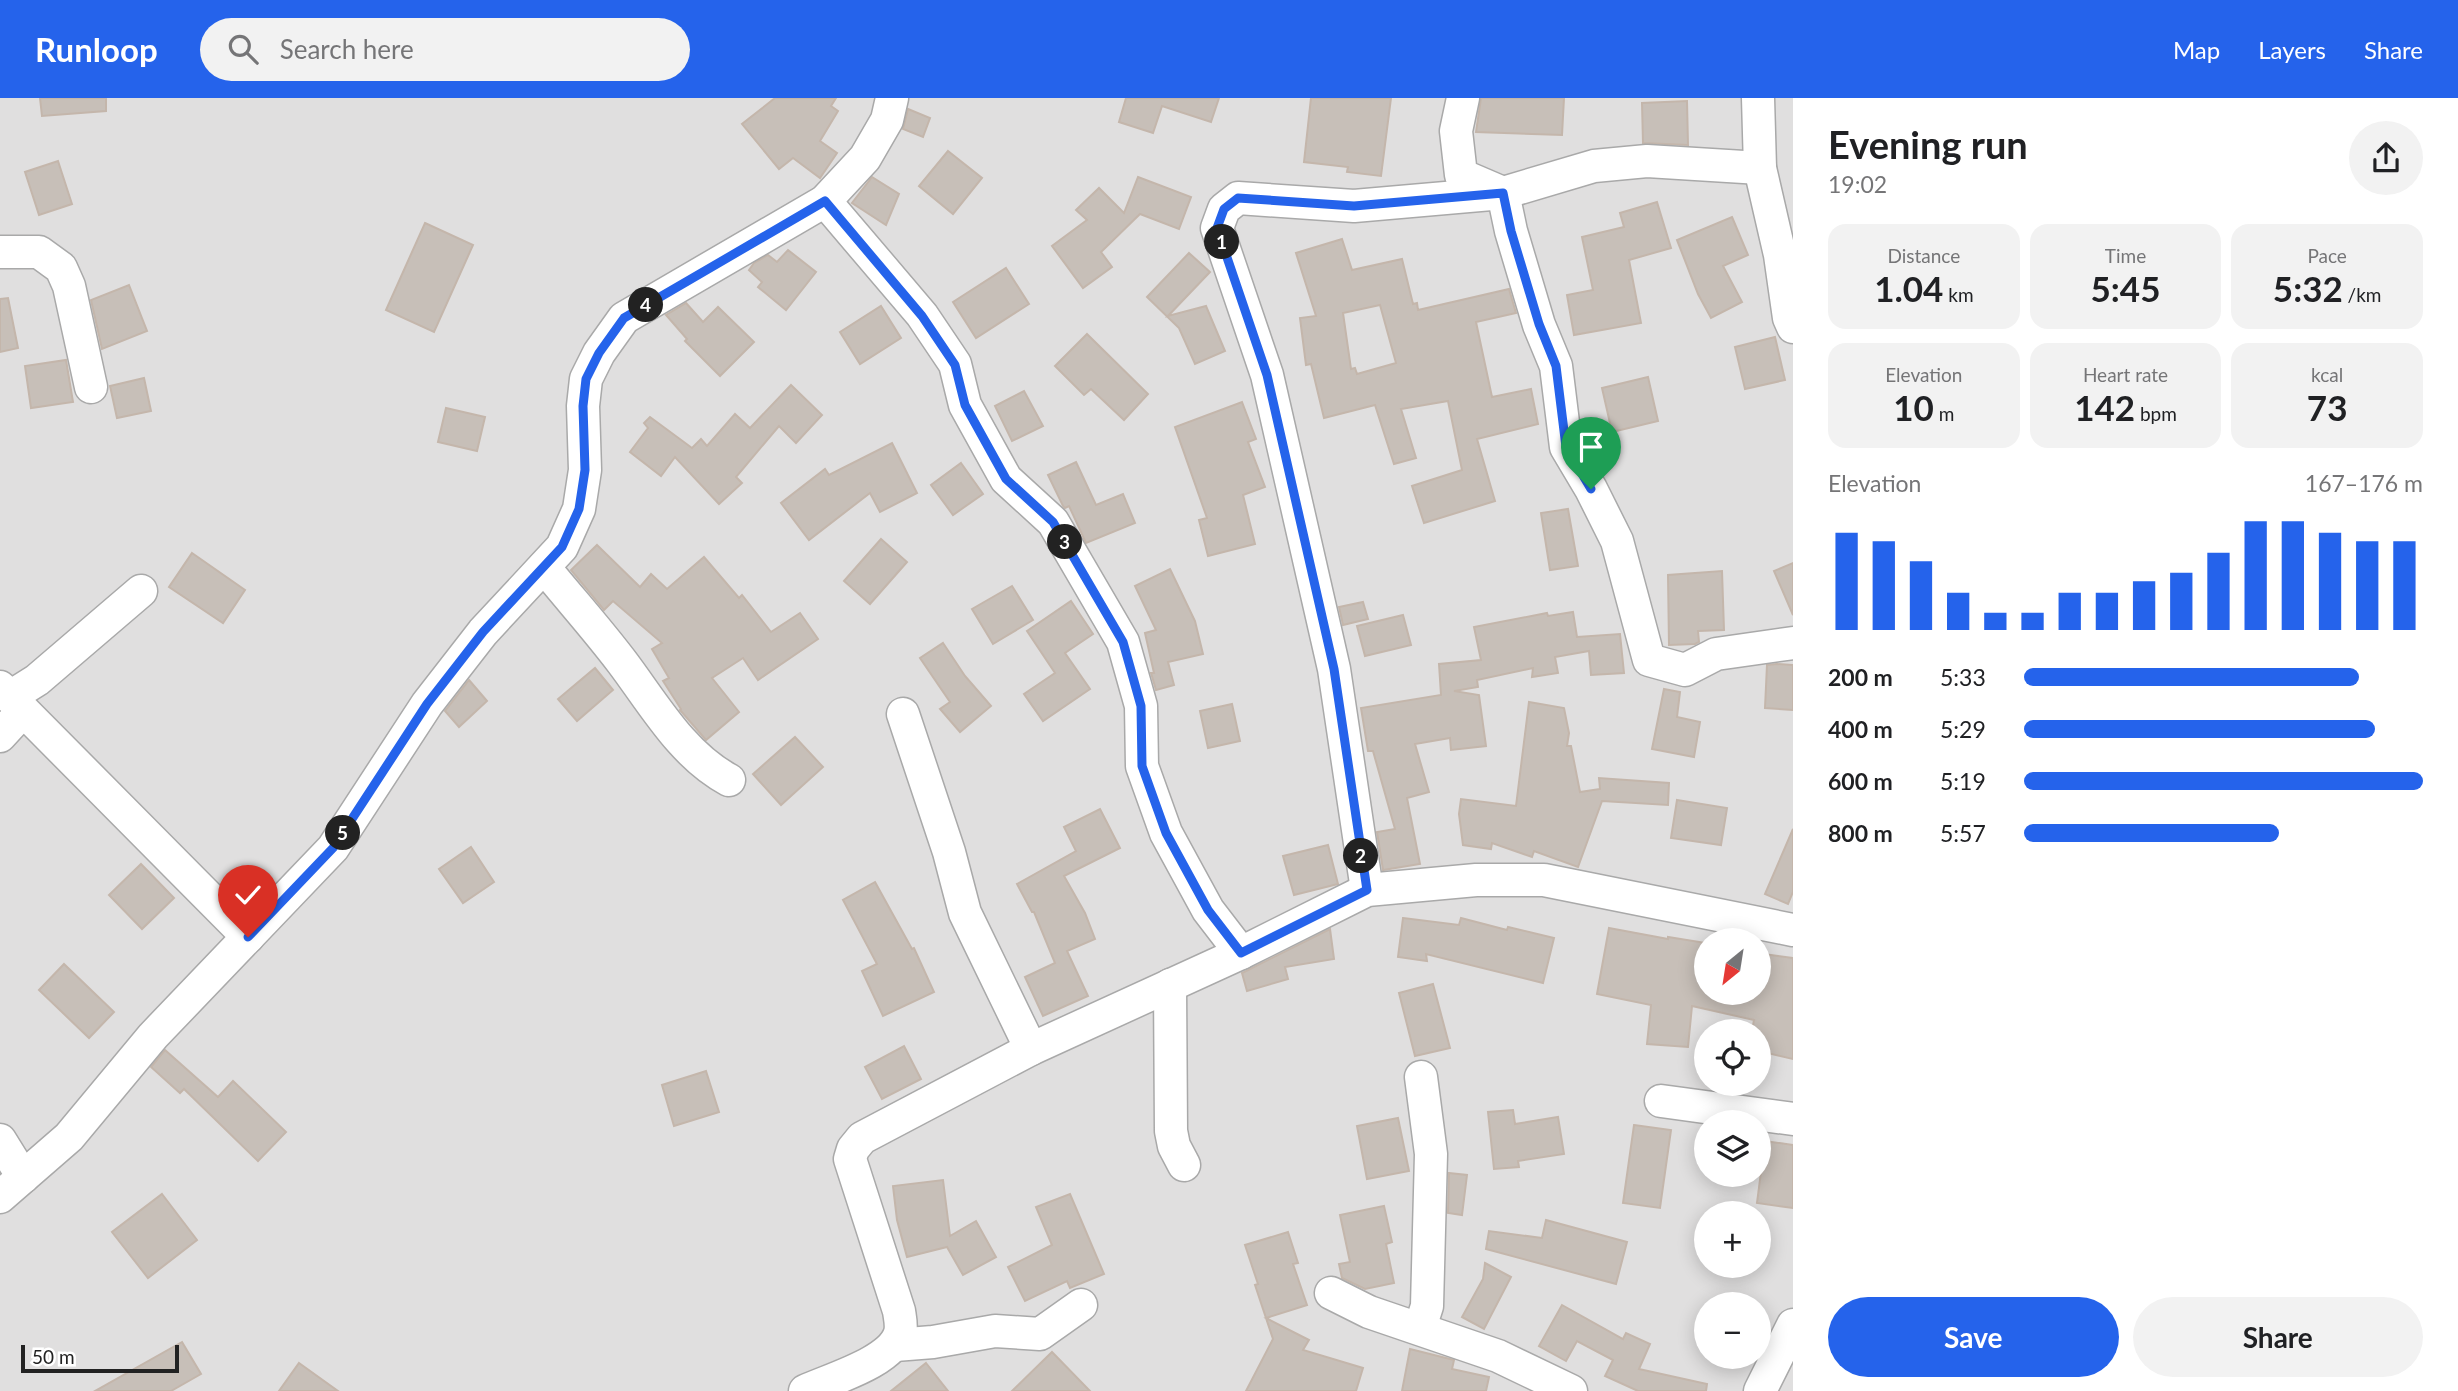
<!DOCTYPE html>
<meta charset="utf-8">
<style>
:root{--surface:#fff;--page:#f2f2f2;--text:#202124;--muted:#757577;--accent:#2563eb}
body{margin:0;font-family:Lato,sans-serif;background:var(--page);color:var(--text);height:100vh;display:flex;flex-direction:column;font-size:26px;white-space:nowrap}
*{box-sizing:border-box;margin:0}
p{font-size:23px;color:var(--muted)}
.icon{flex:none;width:38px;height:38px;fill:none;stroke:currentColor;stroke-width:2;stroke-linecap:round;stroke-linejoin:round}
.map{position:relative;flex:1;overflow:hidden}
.sheet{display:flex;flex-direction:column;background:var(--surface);width:665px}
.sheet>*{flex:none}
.needle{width:46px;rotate:210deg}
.fabs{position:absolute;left:1694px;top:830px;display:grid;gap:14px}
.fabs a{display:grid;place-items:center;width:77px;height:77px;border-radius:50%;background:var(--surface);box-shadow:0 4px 18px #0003;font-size:35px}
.scale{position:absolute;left:21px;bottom:18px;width:158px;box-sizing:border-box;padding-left:7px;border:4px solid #222;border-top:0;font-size:19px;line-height:24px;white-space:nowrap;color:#222;-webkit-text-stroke:5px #fff;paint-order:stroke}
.pin{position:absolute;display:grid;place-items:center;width:60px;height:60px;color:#fff;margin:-72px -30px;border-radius:50% 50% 50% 0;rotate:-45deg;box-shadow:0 0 7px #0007}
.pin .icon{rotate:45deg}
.km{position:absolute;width:35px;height:35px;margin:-18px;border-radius:50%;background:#222;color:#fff;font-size:19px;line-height:35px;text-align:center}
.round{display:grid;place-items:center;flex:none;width:74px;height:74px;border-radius:37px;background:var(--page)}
.headline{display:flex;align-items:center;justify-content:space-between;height:119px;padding:0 35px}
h1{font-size:38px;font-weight:700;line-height:52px}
.figures{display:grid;grid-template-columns:repeat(3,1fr);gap:10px;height:119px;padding:7px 35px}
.figures div{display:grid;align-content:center;border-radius:18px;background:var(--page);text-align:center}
.figures b{font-size:35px;font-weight:700}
.figures small{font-size:19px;font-weight:400}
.figures p{font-size:19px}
.chart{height:196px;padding:14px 35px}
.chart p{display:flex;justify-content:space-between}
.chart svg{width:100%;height:126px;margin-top:7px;stroke:var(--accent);stroke-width:6}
.action{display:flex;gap:14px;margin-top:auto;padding:14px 35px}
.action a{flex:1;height:80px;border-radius:42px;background:var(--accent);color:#fff;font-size:28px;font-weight:700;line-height:80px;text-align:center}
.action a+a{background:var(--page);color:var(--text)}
ul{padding:0 35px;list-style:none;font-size:23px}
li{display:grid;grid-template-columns:112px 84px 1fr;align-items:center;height:52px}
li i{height:18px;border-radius:9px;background:var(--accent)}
header{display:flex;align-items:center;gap:42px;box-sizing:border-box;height:98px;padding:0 35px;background:var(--accent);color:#fff}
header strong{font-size:33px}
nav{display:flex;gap:38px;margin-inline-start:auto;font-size:24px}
.search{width:490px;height:63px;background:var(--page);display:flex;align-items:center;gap:18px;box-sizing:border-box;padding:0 24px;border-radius:38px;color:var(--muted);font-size:26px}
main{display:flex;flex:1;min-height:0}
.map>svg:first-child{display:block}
.residential{fill:#e0dfdf;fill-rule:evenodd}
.building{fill:#c7bfb8;stroke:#c4b6ab;stroke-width:2;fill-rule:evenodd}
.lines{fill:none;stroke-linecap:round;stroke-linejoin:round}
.minor-casing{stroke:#a9a9a9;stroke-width:35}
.minor{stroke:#fff;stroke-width:32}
.route-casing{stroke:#fff;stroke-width:14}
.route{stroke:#2563eb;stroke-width:9}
</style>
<header>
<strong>Runloop</strong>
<div class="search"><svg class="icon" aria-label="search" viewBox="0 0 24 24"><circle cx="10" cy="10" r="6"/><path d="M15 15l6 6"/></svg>Search here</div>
<nav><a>Map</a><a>Layers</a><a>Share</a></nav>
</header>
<main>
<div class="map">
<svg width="1793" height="1293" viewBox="0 0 1793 1293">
<rect width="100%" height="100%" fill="#f2efe9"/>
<path class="residential" d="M 0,0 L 1793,0 L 1793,1293 L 0,1293 ZM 1706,842 L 1759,842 L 1759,894 L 1706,894 ZM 1706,933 L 1759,933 L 1759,985 L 1706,985 ZM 1706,1024 L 1759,1024 L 1759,1076 L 1706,1076 ZM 1706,1115 L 1759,1115 L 1759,1167 L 1706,1167 ZM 1706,1206 L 1759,1206 L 1759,1258 L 1706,1258 Z"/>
<g class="building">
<path d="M 40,0 L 106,0 L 106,13 L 42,18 Z"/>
<path d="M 775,0 L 836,0 L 831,8 L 838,13 L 820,43 L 837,55 L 820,80 L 793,60 L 779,71 L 742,26 Z"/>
<path d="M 1126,0 L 1219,0 L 1211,24 L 1162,8 L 1153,35 L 1119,24 Z"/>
<path d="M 1311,0 L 1391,0 L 1381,78 L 1347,74 L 1348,69 L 1304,64 Z"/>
<path d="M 1481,0 L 1564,0 L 1562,37 L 1476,34 Z"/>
<path d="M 1687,3 L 1688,47 L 1643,45 L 1642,5 Z"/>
<path d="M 908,11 L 930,20 L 923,39 L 903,31 Z"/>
<path d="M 948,53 L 982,80 L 953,116 L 919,88 Z"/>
<path d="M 58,63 L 72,106 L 39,117 L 25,74 Z"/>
<path d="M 872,79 L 899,96 L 886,127 L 852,105 Z"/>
<path d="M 1138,79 L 1191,99 L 1179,131 L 1140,116 L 1101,154 L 1112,169 L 1083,190 L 1052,148 L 1087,122 L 1076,112 L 1099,90 L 1124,115 Z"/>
<path d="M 1657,104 L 1671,150 L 1629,162 L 1641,225 L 1574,237 L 1567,197 L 1593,192 L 1582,139 L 1624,129 L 1620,115 Z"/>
<path d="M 1732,119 L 1748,157 L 1723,168 L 1742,204 L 1711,220 L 1698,196 L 1677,142 Z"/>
<path d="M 425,125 L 473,147 L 434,234 L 386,212 Z"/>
<path d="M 1342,141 L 1352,172 L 1402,161 L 1413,206 L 1417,205 L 1418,212 L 1509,191 L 1516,215 L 1476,224 L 1492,299 L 1531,291 L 1538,326 L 1477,341 L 1495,403 L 1424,425 L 1412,388 L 1462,372 L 1448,303 L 1401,311 L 1416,360 L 1394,366 L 1375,307 L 1324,320 L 1311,266 L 1306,267 L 1300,220 L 1316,218 L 1296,155 ZM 1380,207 L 1396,265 L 1357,276 L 1355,270 L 1351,271 L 1343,215 Z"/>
<path d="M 788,152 L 816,174 L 786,212 L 758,189 L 762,184 L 749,172 L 754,165 L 768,157 L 777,164 Z"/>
<path d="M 1189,155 L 1210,174 L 1168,218 L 1206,208 L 1225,253 L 1195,266 L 1179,230 L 1147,199 Z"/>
<path d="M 1006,170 L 1029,206 L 976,240 L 953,204 Z"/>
<path d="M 129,187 L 147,233 L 102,251 L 91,202 Z"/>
<path d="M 8,200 L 18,250 L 0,254 L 0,201 Z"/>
<path d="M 686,205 L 703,224 L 718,209 L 754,244 L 720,278 L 685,243 L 687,241 L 666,217 Z"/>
<path d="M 881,208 L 901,240 L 860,266 L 840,234 Z"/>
<path d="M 1087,236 L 1148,296 L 1124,322 L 1091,291 L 1084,297 L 1055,268 Z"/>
<path d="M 1775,239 L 1785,282 L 1745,291 L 1735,249 Z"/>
<path d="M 66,262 L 73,304 L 31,310 L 25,268 Z"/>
<path d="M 1648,279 L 1658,323 L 1612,334 L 1602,290 Z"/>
<path d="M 144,280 L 151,313 L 117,320 L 110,288 Z"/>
<path d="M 791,287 L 822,317 L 796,345 L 779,328 L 736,379 L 742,385 L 719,406 L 675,359 L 661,378 L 630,354 L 648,330 L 644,325 L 650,319 L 692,350 L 701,341 L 707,348 L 735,316 L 750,330 Z"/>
<path d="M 1024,293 L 1043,328 L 1012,343 L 995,308 Z"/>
<path d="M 1242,304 L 1256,341 L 1248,344 L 1265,389 L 1243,397 L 1255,446 L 1208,458 L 1199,422 L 1207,420 L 1175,329 Z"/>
<path d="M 446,310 L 485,319 L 477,353 L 438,344 Z"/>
<path d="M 892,345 L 917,395 L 880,414 L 870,395 L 809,442 L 781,405 L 825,371 L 829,377 Z"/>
<path d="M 1076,364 L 1096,407 L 1123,396 L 1135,425 L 1086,445 L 1069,408 L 1065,410 L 1063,408 L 1048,377 Z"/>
<path d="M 961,365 L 983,396 L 953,417 L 931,387 Z"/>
<path d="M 1568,411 L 1578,468 L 1550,472 L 1541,415 Z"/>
<path d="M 881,441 L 907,464 L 870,506 L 844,483 Z"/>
<path d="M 597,447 L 640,489 L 651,476 L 667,491 L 704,459 L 739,500 L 742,497 L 771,534 L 800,515 L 818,541 L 758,582 L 743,560 L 712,580 L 739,614 L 706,642 L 680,612 L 681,611 L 663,583 L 669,580 L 652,551 L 662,545 L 613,503 L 604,512 L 571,472 Z"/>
<path d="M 192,455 L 245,492 L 223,525 L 169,489 Z"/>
<path d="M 1793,465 L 1793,517 L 1774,473 Z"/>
<path d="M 1170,471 L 1195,523 L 1203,556 L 1168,564 L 1174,587 L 1156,592 L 1151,575 L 1154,575 L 1145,535 L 1156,532 L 1135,488 Z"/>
<path d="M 1722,473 L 1724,532 L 1698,533 L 1699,544 L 1695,546 L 1669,547 L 1668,477 Z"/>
<path d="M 1012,488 L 1033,522 L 993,546 L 972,511 Z"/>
<path d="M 1071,503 L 1093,536 L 1065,555 L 1090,591 L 1043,623 L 1024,596 L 1055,575 L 1027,533 Z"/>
<path d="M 1363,504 L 1368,521 L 1343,527 L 1339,509 Z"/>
<path d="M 1573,514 L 1577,539 L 1620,536 L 1624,575 L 1591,577 L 1589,553 L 1555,559 L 1558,575 L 1532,579 L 1533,570 L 1477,582 L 1478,589 L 1454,593 L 1479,597 L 1486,648 L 1451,652 L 1450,640 L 1415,646 L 1429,694 L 1407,700 L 1420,766 L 1383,772 L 1377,734 L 1395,731 L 1373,653 L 1368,653 L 1361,610 L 1441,597 L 1439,566 L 1481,562 L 1474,529 L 1547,515 L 1548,518 Z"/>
<path d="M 1403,517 L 1411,547 L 1365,558 L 1357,528 Z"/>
<path d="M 943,545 L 965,578 L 991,608 L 960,634 L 940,611 L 950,604 L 920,560 Z"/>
<path d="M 1777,566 L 1793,567 L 1793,612 L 1765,610 L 1767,567 Z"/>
<path d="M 595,570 L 613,592 L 577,623 L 558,601 Z"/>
<path d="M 469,582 L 487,603 L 459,629 L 445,613 Z"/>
<path d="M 1664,591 L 1680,594 L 1677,619 L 1700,624 L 1694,659 L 1652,651 Z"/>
<path d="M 1529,604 L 1564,610 L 1569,635 L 1567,648 L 1571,648 L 1580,694 L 1600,691 L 1599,680 L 1669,685 L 1668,707 L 1602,703 L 1578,769 L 1534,753 L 1532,759 L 1492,745 L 1491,751 L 1463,747 L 1459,716 L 1461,701 L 1516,708 Z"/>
<path d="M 1232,606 L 1240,643 L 1208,650 L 1200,613 Z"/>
<path d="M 795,639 L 823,669 L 781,707 L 753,676 Z"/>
<path d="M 1677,702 L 1727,710 L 1721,747 L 1671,740 Z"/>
<path d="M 1100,711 L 1120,750 L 1064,778 L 1085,815 L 1095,841 L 1067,853 L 1088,898 L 1043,918 L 1025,879 L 1055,865 L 1034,814 L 1032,814 L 1017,786 L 1076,753 L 1064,729 Z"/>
<path d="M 1793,731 L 1793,794 L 1788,806 L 1765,796 Z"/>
<path d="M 1328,747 L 1338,786 L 1294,797 L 1283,758 Z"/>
<path d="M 471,749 L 494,784 L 463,805 L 439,771 Z"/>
<path d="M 141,766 L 174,800 L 142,831 L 109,797 Z"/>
<path d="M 875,784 L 912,851 L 914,850 L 934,894 L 883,918 L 862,873 L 877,866 L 843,802 Z"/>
<path d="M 1403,820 L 1459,827 L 1461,820 L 1507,832 L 1508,829 L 1554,840 L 1543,885 L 1426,856 L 1427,863 L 1398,859 Z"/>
<path d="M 1609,830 L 1668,841 L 1668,839 L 1706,845 L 1706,894 L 1759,894 L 1763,856 L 1793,860 L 1793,961 L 1759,953 L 1759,933 L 1752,933 L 1754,922 L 1692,908 L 1688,949 L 1647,946 L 1651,907 L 1597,896 Z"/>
<path d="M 1330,831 L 1334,861 L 1285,869 L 1288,881 L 1247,893 L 1242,875 Z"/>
<path d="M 64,866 L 114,914 L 89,940 L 39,892 Z"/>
<path d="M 1433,886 L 1450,950 L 1415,958 L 1399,895 Z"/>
<path d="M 904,948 L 921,981 L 882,1001 L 865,969 Z"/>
<path d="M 165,952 L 218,999 L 233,983 L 286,1034 L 258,1063 L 184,991 L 180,995 L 151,969 Z"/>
<path d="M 706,973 L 719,1014 L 674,1028 L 662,987 Z"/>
<path d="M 1513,1012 L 1515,1026 L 1558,1019 L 1564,1056 L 1518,1063 L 1519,1069 L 1494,1071 L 1488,1014 Z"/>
<path d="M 1398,1020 L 1409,1073 L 1367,1081 L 1357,1028 Z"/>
<path d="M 1634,1027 L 1671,1032 L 1660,1110 L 1623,1105 Z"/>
<path d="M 1765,1043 L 1793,1047 L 1793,1110 L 1757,1105 Z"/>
<path d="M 1449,1075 L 1467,1077 L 1462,1117 L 1448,1115 Z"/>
<path d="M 943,1082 L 950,1138 L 976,1123 L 996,1159 L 963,1177 L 947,1149 L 907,1159 L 897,1122 L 893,1088 Z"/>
<path d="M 162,1096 L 197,1142 L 148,1180 L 112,1134 Z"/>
<path d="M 1070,1096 L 1104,1176 L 1070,1190 L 1067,1183 L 1025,1203 L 1008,1169 L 1052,1147 L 1036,1109 Z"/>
<path d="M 1384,1108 L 1392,1144 L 1386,1146 L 1394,1185 L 1365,1191 L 1342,1180 L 1339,1166 L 1350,1164 L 1340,1117 Z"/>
<path d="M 1546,1122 L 1627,1144 L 1616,1186 L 1486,1151 L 1489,1133 L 1542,1140 Z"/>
<path d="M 1288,1134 L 1298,1165 L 1293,1166 L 1307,1207 L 1266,1220 L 1309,1242 L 1303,1252 L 1363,1270 L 1356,1293 L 1246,1293 L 1273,1241 L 1255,1187 L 1258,1186 L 1245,1147 Z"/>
<path d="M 1485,1165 L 1511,1179 L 1484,1231 L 1462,1219 L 1483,1181 Z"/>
<path d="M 1562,1207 L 1623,1241 L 1626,1235 L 1650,1246 L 1639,1271 L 1707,1286 L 1706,1293 L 1638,1293 L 1605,1278 L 1613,1262 L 1577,1243 L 1566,1263 L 1539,1248 Z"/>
<path d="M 182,1244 L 201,1276 L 171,1293 L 95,1293 Z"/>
<path d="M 1410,1251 L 1454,1262 L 1452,1271 L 1489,1279 L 1486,1293 L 1402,1293 Z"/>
<path d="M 1052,1254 L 1090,1293 L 1012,1293 Z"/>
<path d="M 299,1265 L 338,1293 L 279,1293 Z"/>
<path d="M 926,1265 L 948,1293 L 891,1293 Z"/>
</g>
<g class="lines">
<g class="minor-casing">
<g id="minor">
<path d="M 1463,0 L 1456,33 L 1461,77 L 1503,95 L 1511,133 L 1539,227 L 1556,268 L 1566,349 L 1591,391 L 1617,443 L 1649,562 L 1685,572 L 1716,556 L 1793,545"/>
<path d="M 1758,0 L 1760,70 L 1780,157 L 1789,220 L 1793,229"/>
<path d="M 825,103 L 922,217 L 955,266 L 965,307 L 1006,381 L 1053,424 L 1123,544 L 1141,608 L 1142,668 L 1166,735 L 1208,812 L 1241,855"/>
<path d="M 0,154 L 39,154 L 61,170 L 69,188 L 91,289"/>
<path d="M 544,469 C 570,501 597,531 622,564 C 653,605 682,657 729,682"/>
<path d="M 0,589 L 248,839"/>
<path d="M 10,599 L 37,582 L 141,493"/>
<path d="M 903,616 L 949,754 L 965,815 L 1031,951"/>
<path d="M 0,638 L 23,613"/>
<path d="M 1367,792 L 1334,571 L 1267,277 L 1217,130 L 1224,111 L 1238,100 L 1354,108 L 1503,95 L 1594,68 L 1647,63 L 1760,70"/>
<path d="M 1170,887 L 1171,1033 L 1174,1048 L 1184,1067"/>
<path d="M 1661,1003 L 1793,1021"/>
<path d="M 0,1042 L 23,1079"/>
<path d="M 0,1099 L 69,1039 L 153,938 L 333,750 L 427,606 L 483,534 L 562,449 L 579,411 L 585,372 L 583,308 L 586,281 L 599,255 L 624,220 L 825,103 L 865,60 L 887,22 L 892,0"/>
<path d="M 1331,1195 L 1369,1214 L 1498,1258 L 1571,1293"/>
<path d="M 1420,1230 L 1427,1208 L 1431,1056 L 1421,979"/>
<path d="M 895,1247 L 933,1244 L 995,1233 L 1040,1236 L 1081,1207"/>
<path d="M 805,1293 C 831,1281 892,1264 900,1235 C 902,1228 900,1220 899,1213 L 850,1061 L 853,1051 L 862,1040 L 1031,951 L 1241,855 L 1367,792 L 1476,782 L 1544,782 L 1793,832"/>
<path d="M 1760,1293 L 1793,1227"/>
</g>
</g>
<use href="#minor" class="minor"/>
</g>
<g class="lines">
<g class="route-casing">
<path id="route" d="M 248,839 L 333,750 L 427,606 L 483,534 L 562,449 L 579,411 L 585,372 L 583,308 L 586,281 L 599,255 L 624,220 L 825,103 L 922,218 L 955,267 L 965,307 L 1006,381 L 1053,424 L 1123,544 L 1141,608 L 1142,668 L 1166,735 L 1208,812 L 1241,855 L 1367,792 L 1334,571 L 1267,277 L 1217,130 L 1224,111 L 1238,100 L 1354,108 L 1503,95 L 1511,133 L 1539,226 L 1556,268 L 1566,349 L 1591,391"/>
</g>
<use href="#route" class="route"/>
</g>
</svg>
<div class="fabs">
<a><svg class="needle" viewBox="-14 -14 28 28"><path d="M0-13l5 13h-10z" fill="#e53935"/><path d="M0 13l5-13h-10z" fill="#757577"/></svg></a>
<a><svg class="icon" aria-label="locate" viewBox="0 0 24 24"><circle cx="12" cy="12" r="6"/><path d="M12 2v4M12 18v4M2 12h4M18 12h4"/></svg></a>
<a><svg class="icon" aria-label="layers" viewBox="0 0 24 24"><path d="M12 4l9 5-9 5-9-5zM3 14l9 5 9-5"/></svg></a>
<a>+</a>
<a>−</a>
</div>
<div class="scale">50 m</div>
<div class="pin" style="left:1591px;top:391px;background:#1e9e55"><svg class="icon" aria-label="arrive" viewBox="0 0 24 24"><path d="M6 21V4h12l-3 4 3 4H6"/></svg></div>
<div class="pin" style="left:248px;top:839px;background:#d93025"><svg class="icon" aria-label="check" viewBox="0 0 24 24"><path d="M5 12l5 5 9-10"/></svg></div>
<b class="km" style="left:1222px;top:144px">1</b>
<b class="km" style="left:1361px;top:758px">2</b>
<b class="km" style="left:1065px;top:444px">3</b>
<b class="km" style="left:646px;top:207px">4</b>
<b class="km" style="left:343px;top:735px">5</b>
</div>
<section class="sheet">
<div class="headline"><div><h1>Evening run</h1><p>19:02</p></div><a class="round"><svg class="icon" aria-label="share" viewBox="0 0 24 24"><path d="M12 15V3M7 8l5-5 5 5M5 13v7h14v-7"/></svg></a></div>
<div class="figures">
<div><p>Distance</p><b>1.04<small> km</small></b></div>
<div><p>Time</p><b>5:45</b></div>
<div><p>Pace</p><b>5:32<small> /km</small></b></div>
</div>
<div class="figures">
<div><p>Elevation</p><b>10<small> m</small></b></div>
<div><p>Heart rate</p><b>142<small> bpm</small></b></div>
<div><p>kcal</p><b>73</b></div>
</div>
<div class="chart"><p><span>Elevation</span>167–176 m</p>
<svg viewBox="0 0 160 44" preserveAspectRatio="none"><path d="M5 44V10M15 44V13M25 44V20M35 44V31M45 44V38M55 44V38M65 44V31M75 44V31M85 44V27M95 44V24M105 44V17M115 44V6M125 44V6M135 44V10M145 44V13M155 44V13"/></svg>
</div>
<ul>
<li><b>200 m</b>5:33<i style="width:84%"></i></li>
<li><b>400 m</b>5:29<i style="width:88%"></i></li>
<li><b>600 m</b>5:19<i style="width:100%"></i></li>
<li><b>800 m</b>5:57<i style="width:64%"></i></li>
</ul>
<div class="action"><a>Save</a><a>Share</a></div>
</section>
</main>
